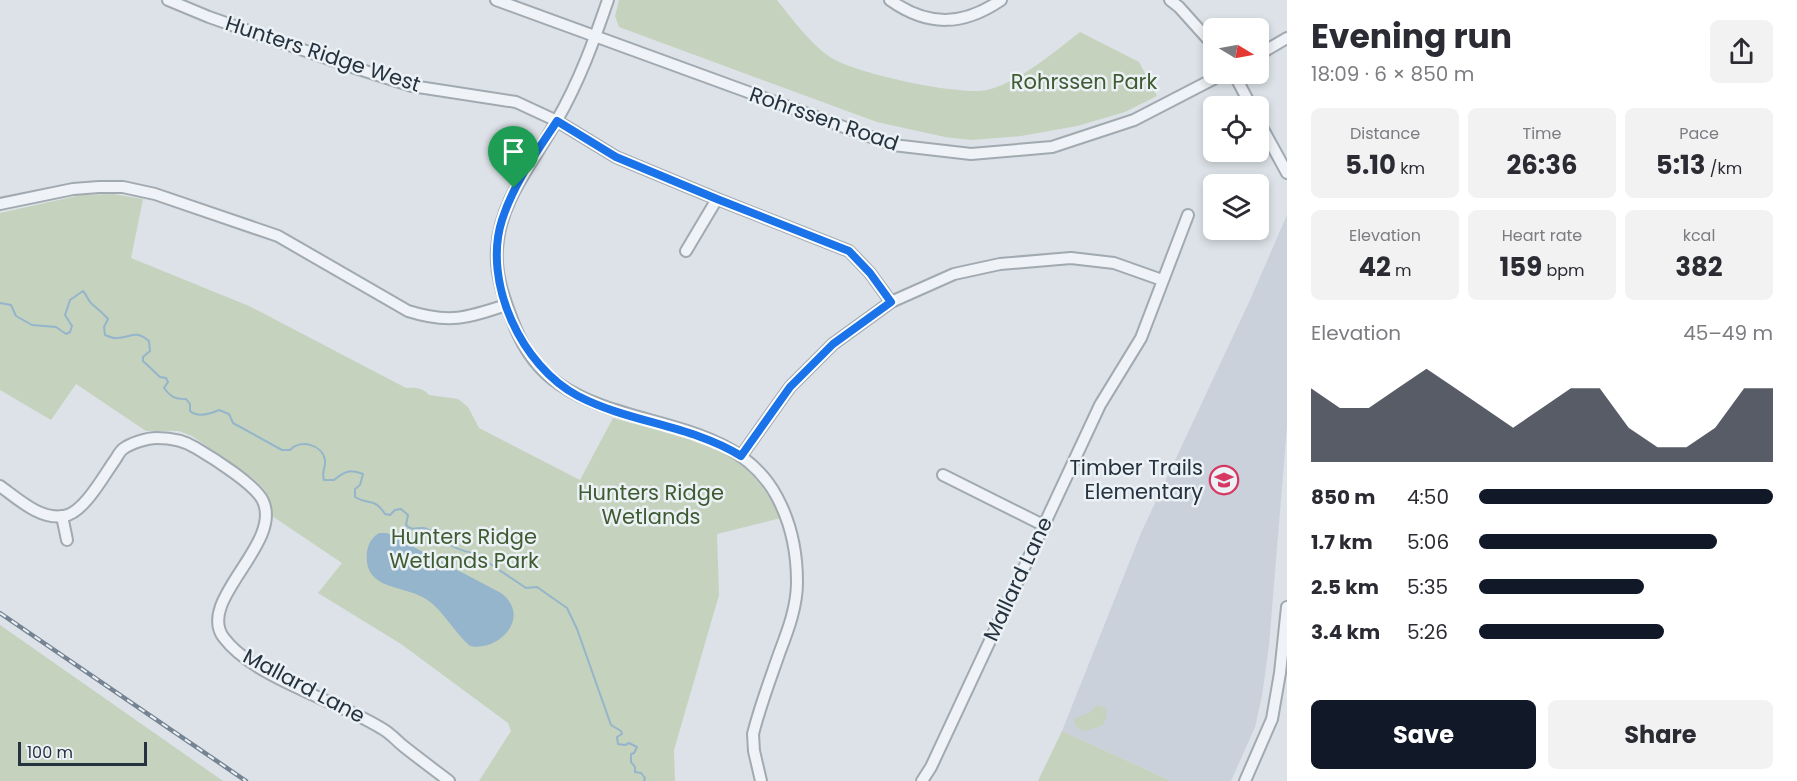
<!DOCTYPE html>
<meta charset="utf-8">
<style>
:root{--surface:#fff;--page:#f2f2f3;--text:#2b2b33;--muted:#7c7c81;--accent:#111827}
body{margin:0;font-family:Poppins,sans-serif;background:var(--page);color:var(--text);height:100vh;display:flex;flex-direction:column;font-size:22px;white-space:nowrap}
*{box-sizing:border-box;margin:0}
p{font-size:20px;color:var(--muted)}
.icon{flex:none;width:33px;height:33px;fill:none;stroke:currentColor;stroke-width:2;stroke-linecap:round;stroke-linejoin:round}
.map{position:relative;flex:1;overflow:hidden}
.side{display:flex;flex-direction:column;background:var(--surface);width:510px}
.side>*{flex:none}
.needle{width:39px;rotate:100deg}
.buttons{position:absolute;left:1203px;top:18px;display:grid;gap:12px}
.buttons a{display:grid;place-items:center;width:66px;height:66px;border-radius:9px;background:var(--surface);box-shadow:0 3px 9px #0003;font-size:30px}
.scale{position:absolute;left:18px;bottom:15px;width:129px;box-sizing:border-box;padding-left:6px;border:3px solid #25323f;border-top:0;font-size:16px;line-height:21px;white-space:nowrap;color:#25323f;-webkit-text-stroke:4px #ebf1f5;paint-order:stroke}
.pin{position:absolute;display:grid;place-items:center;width:51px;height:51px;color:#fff;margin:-62px -26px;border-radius:50% 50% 50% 0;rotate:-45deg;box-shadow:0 0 6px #0007}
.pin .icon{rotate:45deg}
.round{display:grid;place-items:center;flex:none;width:63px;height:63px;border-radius:9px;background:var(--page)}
.overview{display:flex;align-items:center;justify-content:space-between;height:102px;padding:0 24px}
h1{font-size:33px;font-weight:700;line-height:45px}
.figures{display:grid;grid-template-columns:repeat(3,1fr);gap:9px;height:102px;padding:6px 24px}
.figures div{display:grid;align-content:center;border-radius:9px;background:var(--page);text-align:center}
.figures b{font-size:26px;font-weight:700}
.figures small{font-size:16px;font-weight:400}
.figures p{font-size:16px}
.chart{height:168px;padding:12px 24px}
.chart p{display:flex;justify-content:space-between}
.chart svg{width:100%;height:108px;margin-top:6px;fill:var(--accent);opacity:.7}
.primary-button{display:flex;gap:12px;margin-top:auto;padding:12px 24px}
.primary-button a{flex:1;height:69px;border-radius:9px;background:var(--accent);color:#fff;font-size:24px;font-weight:700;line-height:69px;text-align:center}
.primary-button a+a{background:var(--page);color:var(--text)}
ul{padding:0 24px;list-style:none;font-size:20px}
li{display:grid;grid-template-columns:96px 72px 1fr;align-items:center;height:45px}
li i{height:15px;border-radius:8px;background:var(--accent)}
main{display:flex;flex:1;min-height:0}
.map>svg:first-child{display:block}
.built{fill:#cad1da}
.green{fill:#c5d2bd}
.water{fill:#94b5cb}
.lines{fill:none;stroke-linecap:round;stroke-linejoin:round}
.stream{stroke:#94b5cb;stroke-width:2}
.minor-casing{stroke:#a1aab1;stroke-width:14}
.minor{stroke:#eff2f6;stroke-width:10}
.rail-casing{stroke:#758392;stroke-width:4.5}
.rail{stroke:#ebf1f5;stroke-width:2;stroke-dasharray:7;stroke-linecap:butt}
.route-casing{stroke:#fff;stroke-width:12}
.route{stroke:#1a73e8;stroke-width:8}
.labels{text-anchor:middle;stroke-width:5;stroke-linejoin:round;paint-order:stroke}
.street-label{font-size:21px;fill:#25323f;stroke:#ebf1f5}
.park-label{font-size:21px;fill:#3e5b31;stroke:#ebf1f5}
.poi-label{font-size:21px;fill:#25323f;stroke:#ebf1f5;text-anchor:end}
</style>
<main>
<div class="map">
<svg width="1287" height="781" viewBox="0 0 1287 781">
<rect width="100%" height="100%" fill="#dce2e7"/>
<path class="built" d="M 1287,215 L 1287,427 L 1269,645 L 1262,696 L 1255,727 L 1231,781 L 1171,781 L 1062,731 L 1141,533 L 1250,300 Z"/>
<g class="green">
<path d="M 619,0 L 777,0 C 791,18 811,44 830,57 C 853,73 959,96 987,90 C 1021,81 1053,53 1080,32 L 1139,62 L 1157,96 L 1125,112 L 1077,126 L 1021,136 L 971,140 L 945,137 L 877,122 L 619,27 L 615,16 Z"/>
<path d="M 113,194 L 143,199 L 131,258 L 249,306 L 406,388 C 413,387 424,388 429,395 L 458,399 L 468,407 L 479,428 L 580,480 L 613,418 C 651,429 717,442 746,469 C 761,482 771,500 781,518 L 717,534 L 719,595 L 674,750 L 675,781 L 479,781 L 511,731 L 508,723 L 401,644 L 318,593 L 342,563 L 272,516 L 269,499 L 265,490 L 253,478 L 192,436 L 179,431 L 146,431 L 76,384 L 51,420 L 0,390 L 0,213 L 81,195 Z"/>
<path d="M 0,625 L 223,781 L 0,781 Z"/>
<path d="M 1098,705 L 1107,709 L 1106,718 L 1102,726 L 1084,731 L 1078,728 L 1074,722 L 1075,718 L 1089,713 Z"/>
<path d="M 1062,731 L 1171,781 L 1038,781 Z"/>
</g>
<path class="water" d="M 379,533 L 387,533 L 501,593 C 532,616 500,652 470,646 C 454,632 443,610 426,599 C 403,584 363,591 367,552 C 368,544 372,537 379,533 Z"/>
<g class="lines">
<path class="stream" d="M 0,303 L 11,305 L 16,316 L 32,325 L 56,327 L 66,334 L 70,332 L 72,326 L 65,315 L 70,300 L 83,291 C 87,295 88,301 92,304 C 98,309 103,313 108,319 L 104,327 L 105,335 C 108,336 112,338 115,338 C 131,339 134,328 149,341 L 150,351 L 143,357 L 143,361 L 160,377 L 166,378 L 168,382 L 164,388 C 171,397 174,399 186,399 L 190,404 L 190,411 C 198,418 210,414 219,410 L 229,414 L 233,423 L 282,450 L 290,450 C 300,439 322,444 325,460 C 326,468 321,472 324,480 L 334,480 C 345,471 350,469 363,474 L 360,485 L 355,489 L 355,497 C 369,506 373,496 385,514 L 390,515 L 395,510 L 401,509 L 408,515 L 406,525 C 413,533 419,525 427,529 C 432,531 434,535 439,538 C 449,545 462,552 474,553 L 526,588 L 537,587 L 567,608 L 577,629 L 611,725 L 621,731 L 622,734 L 617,737 L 618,744 L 625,745 L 629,743 L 637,747 L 634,753 L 631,754 L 631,762 L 635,767 L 635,772 L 641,773 L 645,778 L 644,781"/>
<g class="minor-casing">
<g id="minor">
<path d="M 168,0 L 209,17 L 343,64 L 412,86 L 516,102 L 557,121 L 616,157 L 717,199 L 849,251 L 870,273 L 891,302"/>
<path d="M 496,0 L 893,145 L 971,154 L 1052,147 L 1134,120 L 1223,74"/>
<path d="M 608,0 C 594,41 579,82 557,120 C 534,162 500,199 497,249 C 495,274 504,299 513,322 C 522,346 537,369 559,384 C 626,431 734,416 777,497 C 791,523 797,552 797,582 C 797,607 788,630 779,654 C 770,680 760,706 753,734 L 754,751 L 761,781"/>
<path d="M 890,0 C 928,27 963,26 1001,0"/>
<path d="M 1170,0 L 1179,7 L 1214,46"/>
<path d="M 1258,55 L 1287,38"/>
<path d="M 1234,74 L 1251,106"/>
<path d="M 1258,120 L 1287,173"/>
<path d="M 0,204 L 73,189 L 99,187 L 123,187 L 155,194 L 278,236 L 408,311 C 449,324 467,318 506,305"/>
<path d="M 686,251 L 717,199"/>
<path d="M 741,456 L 790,387 L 833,344 L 891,302 L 954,274 L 1000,264 L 1071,258 L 1114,263 L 1162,280"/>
<path d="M 943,475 L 1043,525"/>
<path d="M 0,486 C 18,499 40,520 64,516 C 84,513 104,475 115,460 C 117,457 120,451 123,449 C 131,443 147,438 157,438 C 171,438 185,441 196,448 C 213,458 256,485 263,501 C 283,544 195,601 224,638 C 254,678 338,701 381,728 C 389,732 395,739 402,745 C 417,757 433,769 449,781"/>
<path d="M 62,516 L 67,540"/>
<path d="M 922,781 L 931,767 L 1100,405 L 1141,338 L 1188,215"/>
<path d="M 1245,781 L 1272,719 L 1280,673 L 1287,607"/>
</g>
</g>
<use href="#minor" class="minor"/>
<g class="rail-casing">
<path id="rail" d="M 0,613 L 246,781"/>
</g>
<use href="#rail" class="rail"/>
</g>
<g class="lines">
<g class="route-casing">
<path id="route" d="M 557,121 L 616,157 L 717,199 L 849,251 L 870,273 L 891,302 L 833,344 L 790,387 L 741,456 C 691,425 630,423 578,396 C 522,367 482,282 502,220 C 514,183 536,153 557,121 Z"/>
</g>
<use href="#route" class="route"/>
</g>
<defs>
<g id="school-ring" transform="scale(1.5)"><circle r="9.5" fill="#ebf1f5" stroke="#d73763" stroke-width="1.5"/><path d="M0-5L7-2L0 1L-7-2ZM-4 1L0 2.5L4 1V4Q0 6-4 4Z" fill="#d73763"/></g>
</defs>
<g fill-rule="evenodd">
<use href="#school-ring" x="1224" y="480"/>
</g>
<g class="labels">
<g class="street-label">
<text transform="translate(323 54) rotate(18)" y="7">Hunters Ridge West</text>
<text transform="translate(824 119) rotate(19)" y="7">Rohrssen Road</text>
<text transform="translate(1018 579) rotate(-65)" y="7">Mallard Lane</text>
<text transform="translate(304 686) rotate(28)" y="7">Mallard Lane</text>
</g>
<g class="park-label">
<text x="1084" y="89">Rohrssen Park</text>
<text x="651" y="500">Hunters Ridge<tspan x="651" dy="24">Wetlands</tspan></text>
<text x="464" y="544">Hunters Ridge<tspan x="464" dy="24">Wetlands Park</tspan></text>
</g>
<g class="poi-label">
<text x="1203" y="475">Timber Trails<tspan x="1203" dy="24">Elementary</tspan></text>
</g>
</g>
</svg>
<div class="buttons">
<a><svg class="needle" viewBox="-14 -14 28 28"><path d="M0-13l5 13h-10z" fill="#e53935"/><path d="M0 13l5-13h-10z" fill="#7c7c81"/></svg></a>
<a><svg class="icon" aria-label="locate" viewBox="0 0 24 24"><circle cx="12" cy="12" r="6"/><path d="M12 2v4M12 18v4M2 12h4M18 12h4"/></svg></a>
<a><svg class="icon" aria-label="layers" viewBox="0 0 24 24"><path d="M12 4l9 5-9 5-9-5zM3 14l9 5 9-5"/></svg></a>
</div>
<div class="scale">100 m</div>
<div class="pin" style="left:514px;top:188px;background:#1e9e55"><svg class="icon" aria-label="arrive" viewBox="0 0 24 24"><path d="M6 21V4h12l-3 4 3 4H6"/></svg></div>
</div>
<section class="side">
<div class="overview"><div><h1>Evening run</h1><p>18:09 · 6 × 850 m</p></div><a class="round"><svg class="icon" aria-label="share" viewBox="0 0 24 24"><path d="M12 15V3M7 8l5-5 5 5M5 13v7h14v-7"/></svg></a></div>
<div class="figures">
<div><p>Distance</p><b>5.10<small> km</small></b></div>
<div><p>Time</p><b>26:36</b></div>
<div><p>Pace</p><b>5:13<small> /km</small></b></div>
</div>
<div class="figures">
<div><p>Elevation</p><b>42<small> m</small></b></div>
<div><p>Heart rate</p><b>159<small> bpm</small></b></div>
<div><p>kcal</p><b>382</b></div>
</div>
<div class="chart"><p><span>Elevation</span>45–49 m</p>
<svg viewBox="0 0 160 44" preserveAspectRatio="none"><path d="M0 44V14L10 22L20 22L30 14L40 6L50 14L60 22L70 30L80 22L90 14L100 14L110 30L120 38L130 38L140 30L150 14L160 14V44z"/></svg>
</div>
<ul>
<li><b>850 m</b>4:50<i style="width:100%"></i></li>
<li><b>1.7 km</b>5:06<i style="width:81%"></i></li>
<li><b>2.5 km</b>5:35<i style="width:56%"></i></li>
<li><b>3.4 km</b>5:26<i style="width:63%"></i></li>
</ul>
<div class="primary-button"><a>Save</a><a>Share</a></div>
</section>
</main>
